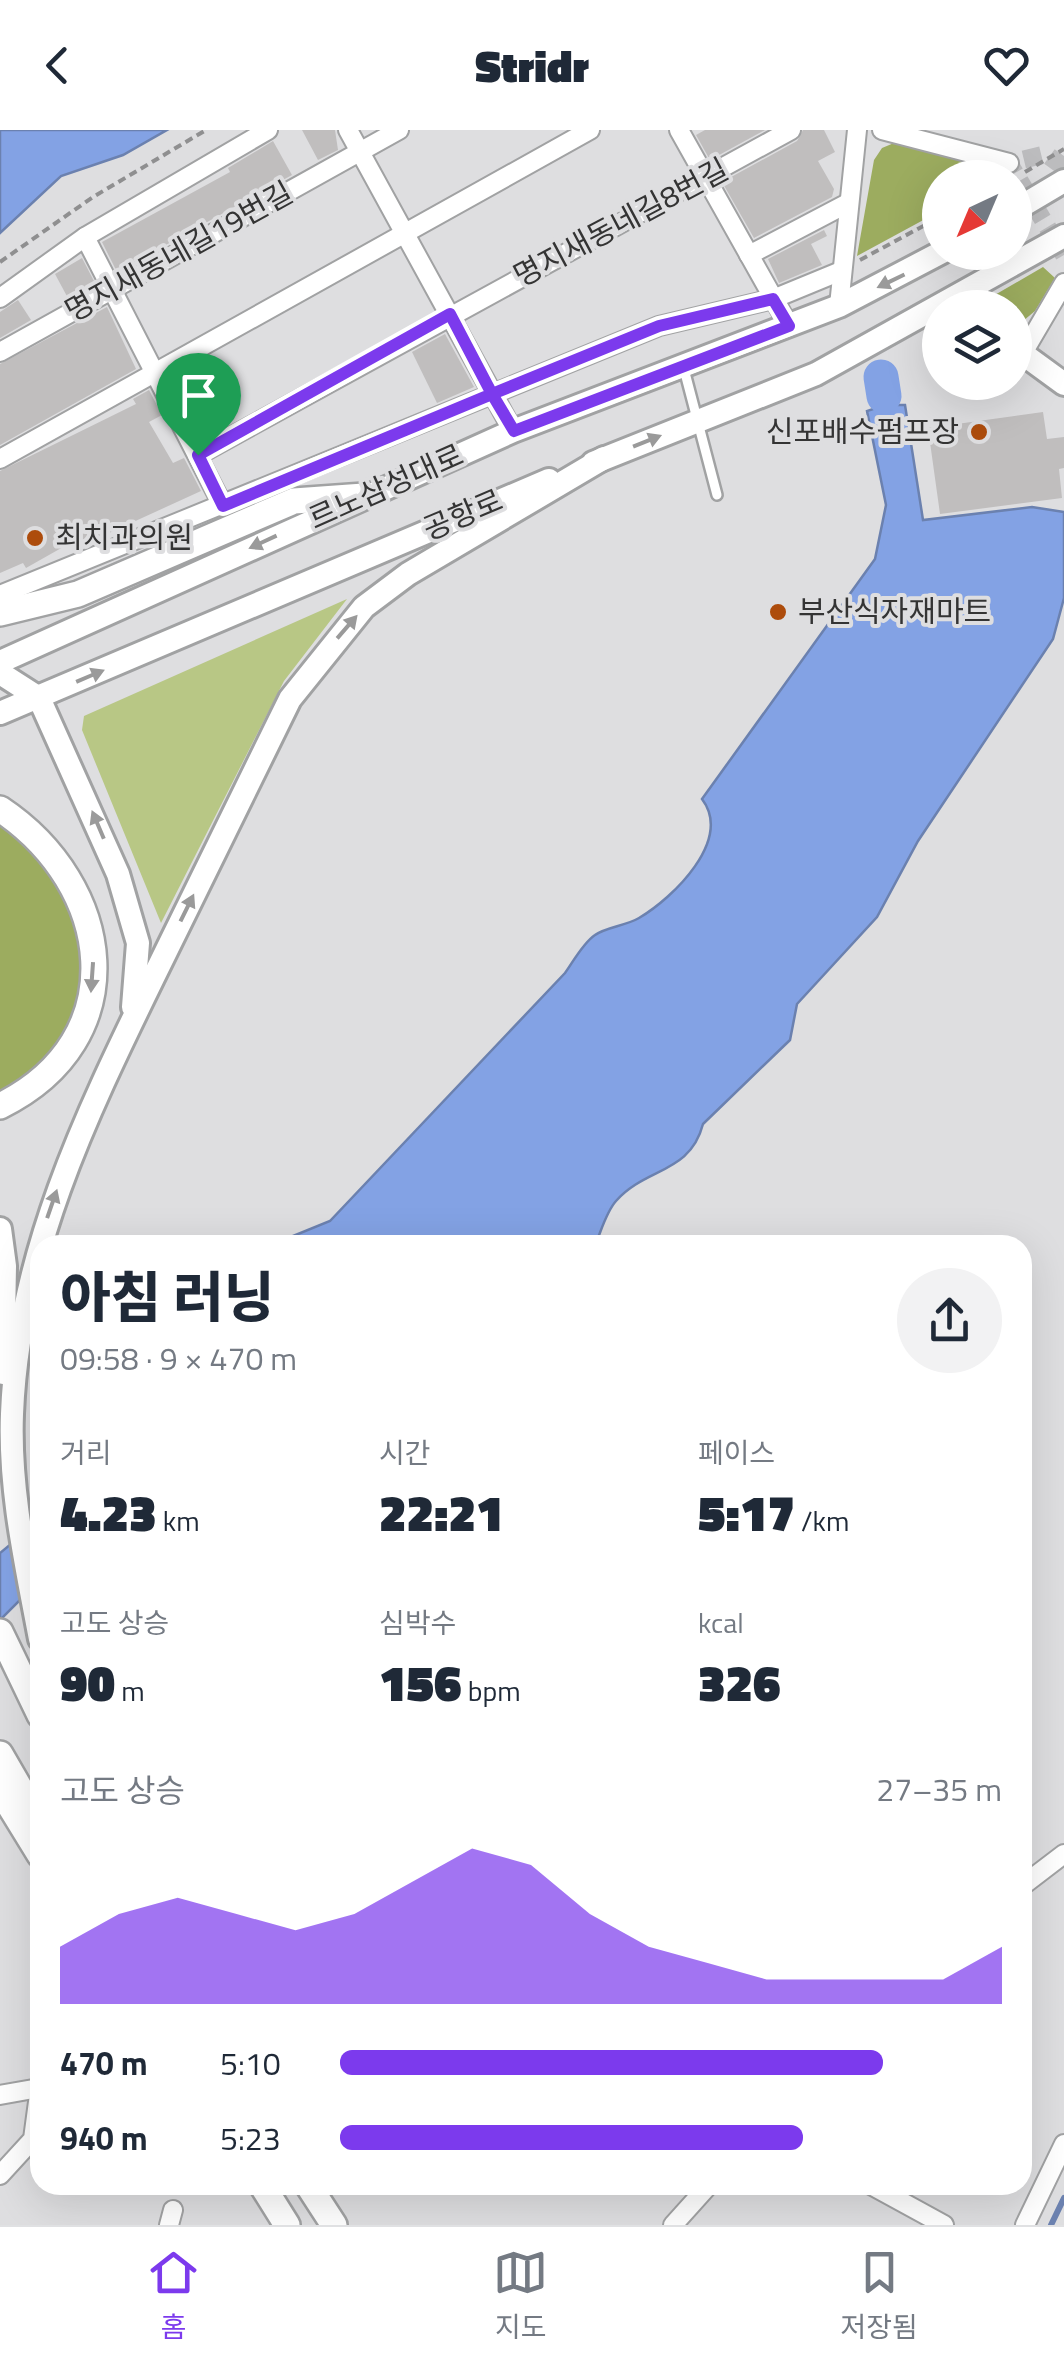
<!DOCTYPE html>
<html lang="ko">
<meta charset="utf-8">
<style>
:root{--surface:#fff;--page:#f2f2f3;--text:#1f2937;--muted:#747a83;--line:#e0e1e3;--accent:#7c3aed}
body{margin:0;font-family:"Titillium Web","Noto Sans KR",sans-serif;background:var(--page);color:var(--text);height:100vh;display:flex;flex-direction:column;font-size:38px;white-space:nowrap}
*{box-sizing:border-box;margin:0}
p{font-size:32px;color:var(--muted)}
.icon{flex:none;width:55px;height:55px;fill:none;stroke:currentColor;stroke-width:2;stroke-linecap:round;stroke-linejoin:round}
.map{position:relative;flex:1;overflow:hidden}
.details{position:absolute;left:30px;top:1105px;width:1002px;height:960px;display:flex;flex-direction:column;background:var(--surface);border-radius:30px;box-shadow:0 10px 40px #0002}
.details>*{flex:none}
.needle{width:65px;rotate:224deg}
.fabs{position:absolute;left:922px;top:30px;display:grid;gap:20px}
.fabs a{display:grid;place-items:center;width:110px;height:110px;border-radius:50%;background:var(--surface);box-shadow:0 10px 40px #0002;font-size:50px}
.pin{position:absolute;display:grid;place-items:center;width:85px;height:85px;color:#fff;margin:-102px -42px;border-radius:50% 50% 50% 0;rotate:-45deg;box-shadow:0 0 10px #0007}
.pin .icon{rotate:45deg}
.round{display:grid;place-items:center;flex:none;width:105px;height:105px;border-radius:52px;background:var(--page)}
.summary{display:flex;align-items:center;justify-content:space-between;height:170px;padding:0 30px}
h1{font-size:55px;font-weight:800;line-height:75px}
.figures{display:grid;grid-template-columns:repeat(3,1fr);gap:15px;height:170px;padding:10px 30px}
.figures div{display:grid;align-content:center}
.figures b{font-size:50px;font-weight:800}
.figures small{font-size:28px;font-weight:400}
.figures p{font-size:28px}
.chart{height:280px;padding:20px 30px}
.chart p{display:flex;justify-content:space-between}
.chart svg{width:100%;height:180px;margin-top:10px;fill:var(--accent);opacity:.7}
ul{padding:0 30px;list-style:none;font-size:32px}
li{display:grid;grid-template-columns:160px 120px 1fr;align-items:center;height:75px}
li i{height:25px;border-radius:12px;background:var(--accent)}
header{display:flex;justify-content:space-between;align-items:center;height:130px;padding:0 30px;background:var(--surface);font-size:45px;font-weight:800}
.tabs{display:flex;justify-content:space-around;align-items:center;height:140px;border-top:2px solid var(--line);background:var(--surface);font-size:28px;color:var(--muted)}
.tabs a{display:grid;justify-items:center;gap:5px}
.tabs .selected{color:var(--accent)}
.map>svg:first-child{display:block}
.green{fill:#b8c785}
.forest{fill:#9cac5f}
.water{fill:#83a2e4;stroke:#6b81af;stroke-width:2.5}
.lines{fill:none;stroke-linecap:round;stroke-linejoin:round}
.stream{stroke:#6b81af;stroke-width:6}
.river{stroke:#83a2e4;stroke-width:35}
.building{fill:#c0bebe}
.street-tunnel{stroke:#bcbcbe;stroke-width:18;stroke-dasharray:18 9;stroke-linecap:butt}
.lane-casing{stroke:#a1a2a3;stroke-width:14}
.street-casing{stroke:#a1a2a3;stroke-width:22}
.secondary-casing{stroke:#a1a2a3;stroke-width:28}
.primary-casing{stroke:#a1a2a3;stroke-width:30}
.path{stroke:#8f8f90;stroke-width:4;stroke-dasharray:8 5;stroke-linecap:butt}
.lane{stroke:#fff;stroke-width:9}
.street{stroke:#fff;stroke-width:18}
.secondary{stroke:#fff;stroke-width:22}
.primary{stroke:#fff;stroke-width:25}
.oneway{fill:#9a9a9a}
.route-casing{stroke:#fff;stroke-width:20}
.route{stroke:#7c3aed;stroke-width:12}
.poi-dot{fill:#ad4c0c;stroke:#dedee0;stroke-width:4}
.labels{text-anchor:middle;stroke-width:8;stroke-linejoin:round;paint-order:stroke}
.street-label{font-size:30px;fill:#343434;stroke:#dedee0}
.poi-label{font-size:30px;fill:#343434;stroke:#dedee0;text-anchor:start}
</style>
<header><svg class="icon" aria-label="back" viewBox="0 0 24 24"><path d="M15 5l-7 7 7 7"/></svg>Stridr<svg class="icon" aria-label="heart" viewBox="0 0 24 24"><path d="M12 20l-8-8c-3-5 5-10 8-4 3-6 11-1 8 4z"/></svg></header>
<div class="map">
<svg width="1064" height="2095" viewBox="0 0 1064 2095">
<rect width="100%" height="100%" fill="#dedee0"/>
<path class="green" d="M 347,469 L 284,551 L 161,793 L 82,600 L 84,586 Z"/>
<g class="forest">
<path d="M 894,13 L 997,37 L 1001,47 L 940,48 L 940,81 L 857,126 L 874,30 L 882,18 Z"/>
<path d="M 1043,137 L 1055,148 L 1035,181 L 1017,196 L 1015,178 L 974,177 Z"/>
<path d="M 0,696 C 80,745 113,860 44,935 C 33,948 14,957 0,967 Z"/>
</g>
<g class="water">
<path d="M 0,0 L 167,0 L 123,25 L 61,46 L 0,103 Z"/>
<path d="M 885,275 L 905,275 L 923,390 L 1032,377 L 1064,382 L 1064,468 L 1053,509 L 918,711 L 877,787 L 797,874 L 790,910 L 703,994 C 690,1044 646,1037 616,1071 C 606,1082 601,1102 595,1115 L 271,1115 L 330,1091 L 565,843 C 573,832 583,813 595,805 C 606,797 625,796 639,788 C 673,768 733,710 702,669 L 875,429 L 886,375 L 867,281 Z"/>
<path d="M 40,1390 L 40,1450 L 0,1490 L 0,1423 Z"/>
</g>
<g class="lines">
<path class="stream" d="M 1051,2095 L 1064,2068"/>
<path class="river" d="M 881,247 L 884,266"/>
</g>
<g class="building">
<path d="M 302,0 L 335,0 L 338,20 L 318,30 Z"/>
<path d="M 705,0 L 765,0 L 710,30 L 696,5 Z"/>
<path d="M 803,0 L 824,0 L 835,22 L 818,31 L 834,59 L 832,67 L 754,108 L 722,52 L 797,11 Z"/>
<path d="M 273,11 L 292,45 L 117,142 L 102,112 L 230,42 L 228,38 Z"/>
<path d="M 824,100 L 827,106 L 811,114 L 822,135 L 779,153 L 768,129 Z"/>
<path d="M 82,128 L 95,153 L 69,170 L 55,144 Z"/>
<path d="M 18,170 L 31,190 L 0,208 L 0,182 Z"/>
<path d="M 107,177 L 136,239 L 0,315 L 0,234 Z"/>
<path d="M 445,204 L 474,257 L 437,273 L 412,222 Z"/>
<path d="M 188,238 L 220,299 L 202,308 L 171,248 Z"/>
<path d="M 149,260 L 162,285 L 149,292 L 173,333 L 184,328 L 201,361 L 83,415 L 79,408 L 26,438 L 23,433 L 0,443 L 0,341 L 136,274 L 133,269 Z"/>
<path d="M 1043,282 L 1047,309 L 1064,307 L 1064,338 L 1059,339 L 1062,368 L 940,384 L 928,298 Z"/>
</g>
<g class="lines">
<path class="street-tunnel" d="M 1064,37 L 1046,24 L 1009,33 L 1064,125"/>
<g class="lane-casing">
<path id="lane" d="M 684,239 L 717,365"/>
</g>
<g class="street-casing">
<g id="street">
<path d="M 348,0 L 513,301"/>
<path d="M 679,0 L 789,196"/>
<path d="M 882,0 L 1009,33"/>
<path d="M 85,107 L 223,376"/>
<path d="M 749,125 L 848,73"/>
<path d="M 0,168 L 85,107 L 268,0"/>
<path d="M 839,176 L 857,0"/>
<path d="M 0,222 L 399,0"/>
<path d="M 1023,223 L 1064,153"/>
<path d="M 198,325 L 791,0"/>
<path d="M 0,329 L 590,0"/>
<path d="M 0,465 L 659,196 L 773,169 L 841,141"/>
<path d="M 1022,1756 L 1064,1724"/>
<path d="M 0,1965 L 39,1958"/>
<path d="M 0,2045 L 33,2009 L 40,1957"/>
<path d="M 871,2055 L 944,2095"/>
<path d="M 169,2095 L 173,2080"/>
<path d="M 673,2095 L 709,2055"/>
<path d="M 1025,2095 L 1064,2014"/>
</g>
</g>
<g class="secondary-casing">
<g id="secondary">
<path d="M 1015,80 L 1064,51"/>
<path d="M 1015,218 L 1064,254"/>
<path d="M 593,333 L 816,244 L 1064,106"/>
<path d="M 0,532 L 513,301 L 839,176 L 942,122"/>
<path d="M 0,543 L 39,568 L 118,744 L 138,813 L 133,877"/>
<path d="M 0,583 L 549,350"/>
<path d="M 0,1099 L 5,1136 L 3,1243"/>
<path d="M 40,1509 C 26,1434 9,1360 12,1284 C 18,1126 85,987 153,848 C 199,755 245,662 290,569 L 364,477 L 408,444 L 604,328"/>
</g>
</g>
<g class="primary-casing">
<g id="primary">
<path d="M 0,483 L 78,464 L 294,371 L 364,366"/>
<path d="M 0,679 C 114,755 136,909 0,976"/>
<path d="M 0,1502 L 40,1585"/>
<path d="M 0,1624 L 40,1693"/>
<path d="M 0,1660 L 40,1725"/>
<path d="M 262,2055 L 287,2095"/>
<path d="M 308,2055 L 334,2095"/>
</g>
</g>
<g class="path">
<path d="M 1025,42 L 1064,19"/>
<path d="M 860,130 L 940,87"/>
<path d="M 0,132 L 93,67 L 206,0"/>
</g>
<use href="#lane" class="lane"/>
<use href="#street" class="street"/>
<use href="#secondary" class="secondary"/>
<use href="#primary" class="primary"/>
</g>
<defs><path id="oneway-solid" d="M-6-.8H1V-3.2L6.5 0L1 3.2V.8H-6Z" transform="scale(2.5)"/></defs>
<g class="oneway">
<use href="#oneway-solid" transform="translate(891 151) rotate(154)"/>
<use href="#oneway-solid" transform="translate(647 311) rotate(-22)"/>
<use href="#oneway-solid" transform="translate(263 412) rotate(155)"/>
<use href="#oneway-solid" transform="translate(347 497) rotate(-49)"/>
<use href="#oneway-solid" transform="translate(90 546) rotate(-23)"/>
<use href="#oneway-solid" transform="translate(98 695) rotate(-113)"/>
<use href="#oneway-solid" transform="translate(187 778) rotate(-64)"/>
<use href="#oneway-solid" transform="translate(92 847) rotate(94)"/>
<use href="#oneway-solid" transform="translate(52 1074) rotate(-71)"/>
</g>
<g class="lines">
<g class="route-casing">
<path id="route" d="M 198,325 L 223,376 L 492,264 L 514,301 L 789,196 L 773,169 L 659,196 L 492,264 L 450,184 L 198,325"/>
</g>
<use href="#route" class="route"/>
</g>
<g class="poi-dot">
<circle cx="979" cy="302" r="10"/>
<circle cx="35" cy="408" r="10"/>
<circle cx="778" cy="482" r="10"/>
</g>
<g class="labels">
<g class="street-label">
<text transform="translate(621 93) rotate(-28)" y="10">명지새동네길8번길</text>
<text transform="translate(179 122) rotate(-29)" y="10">명지새동네길19번길</text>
<text transform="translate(386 357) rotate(-24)" y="10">르노삼성대로</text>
<text transform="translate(463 385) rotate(-23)" y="10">공항로</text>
</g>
<g class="poi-label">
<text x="959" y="312" text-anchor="end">신포배수펌프장</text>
<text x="55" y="418">최치과의원</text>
<text x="798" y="492">부산식자재마트</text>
</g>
</g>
</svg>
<div class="fabs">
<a><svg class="needle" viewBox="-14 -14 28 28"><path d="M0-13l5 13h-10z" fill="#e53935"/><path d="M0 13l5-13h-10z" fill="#747a83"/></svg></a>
<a><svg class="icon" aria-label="layers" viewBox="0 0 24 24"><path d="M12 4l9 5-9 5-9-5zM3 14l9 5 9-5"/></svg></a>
</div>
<div class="pin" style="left:198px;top:325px;background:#1e9e55"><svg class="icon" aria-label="arrive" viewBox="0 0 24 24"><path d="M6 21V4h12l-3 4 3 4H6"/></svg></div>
<section class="details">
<div class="summary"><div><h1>아침 러닝</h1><p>09:58 · 9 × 470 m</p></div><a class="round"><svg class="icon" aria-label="share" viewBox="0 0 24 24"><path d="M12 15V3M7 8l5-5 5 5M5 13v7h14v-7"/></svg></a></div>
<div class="figures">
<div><p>거리</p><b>4.23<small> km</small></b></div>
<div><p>시간</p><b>22:21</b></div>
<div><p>페이스</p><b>5:17<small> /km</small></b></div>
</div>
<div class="figures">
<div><p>고도 상승</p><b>90<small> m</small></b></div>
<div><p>심박수</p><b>156<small> bpm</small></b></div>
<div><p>kcal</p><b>326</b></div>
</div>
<div class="chart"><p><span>고도 상승</span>27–35 m</p>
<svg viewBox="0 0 160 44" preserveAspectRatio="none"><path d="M0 44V30L10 22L20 18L30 22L40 26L50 22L60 14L70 6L80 10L90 22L100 30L110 34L120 38L130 38L140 38L150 38L160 30V44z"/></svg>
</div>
<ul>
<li><b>470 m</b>5:10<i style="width:82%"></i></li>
<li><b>940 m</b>5:23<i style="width:70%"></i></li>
</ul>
</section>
</div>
<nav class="tabs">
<a class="selected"><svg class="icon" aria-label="home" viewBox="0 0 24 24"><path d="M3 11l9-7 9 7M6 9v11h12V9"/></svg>홈</a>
<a><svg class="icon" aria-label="map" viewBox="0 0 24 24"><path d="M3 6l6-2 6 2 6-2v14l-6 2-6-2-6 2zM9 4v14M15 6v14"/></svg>지도</a>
<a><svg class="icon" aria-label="saved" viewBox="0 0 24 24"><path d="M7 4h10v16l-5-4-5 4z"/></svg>저장됨</a>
</nav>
